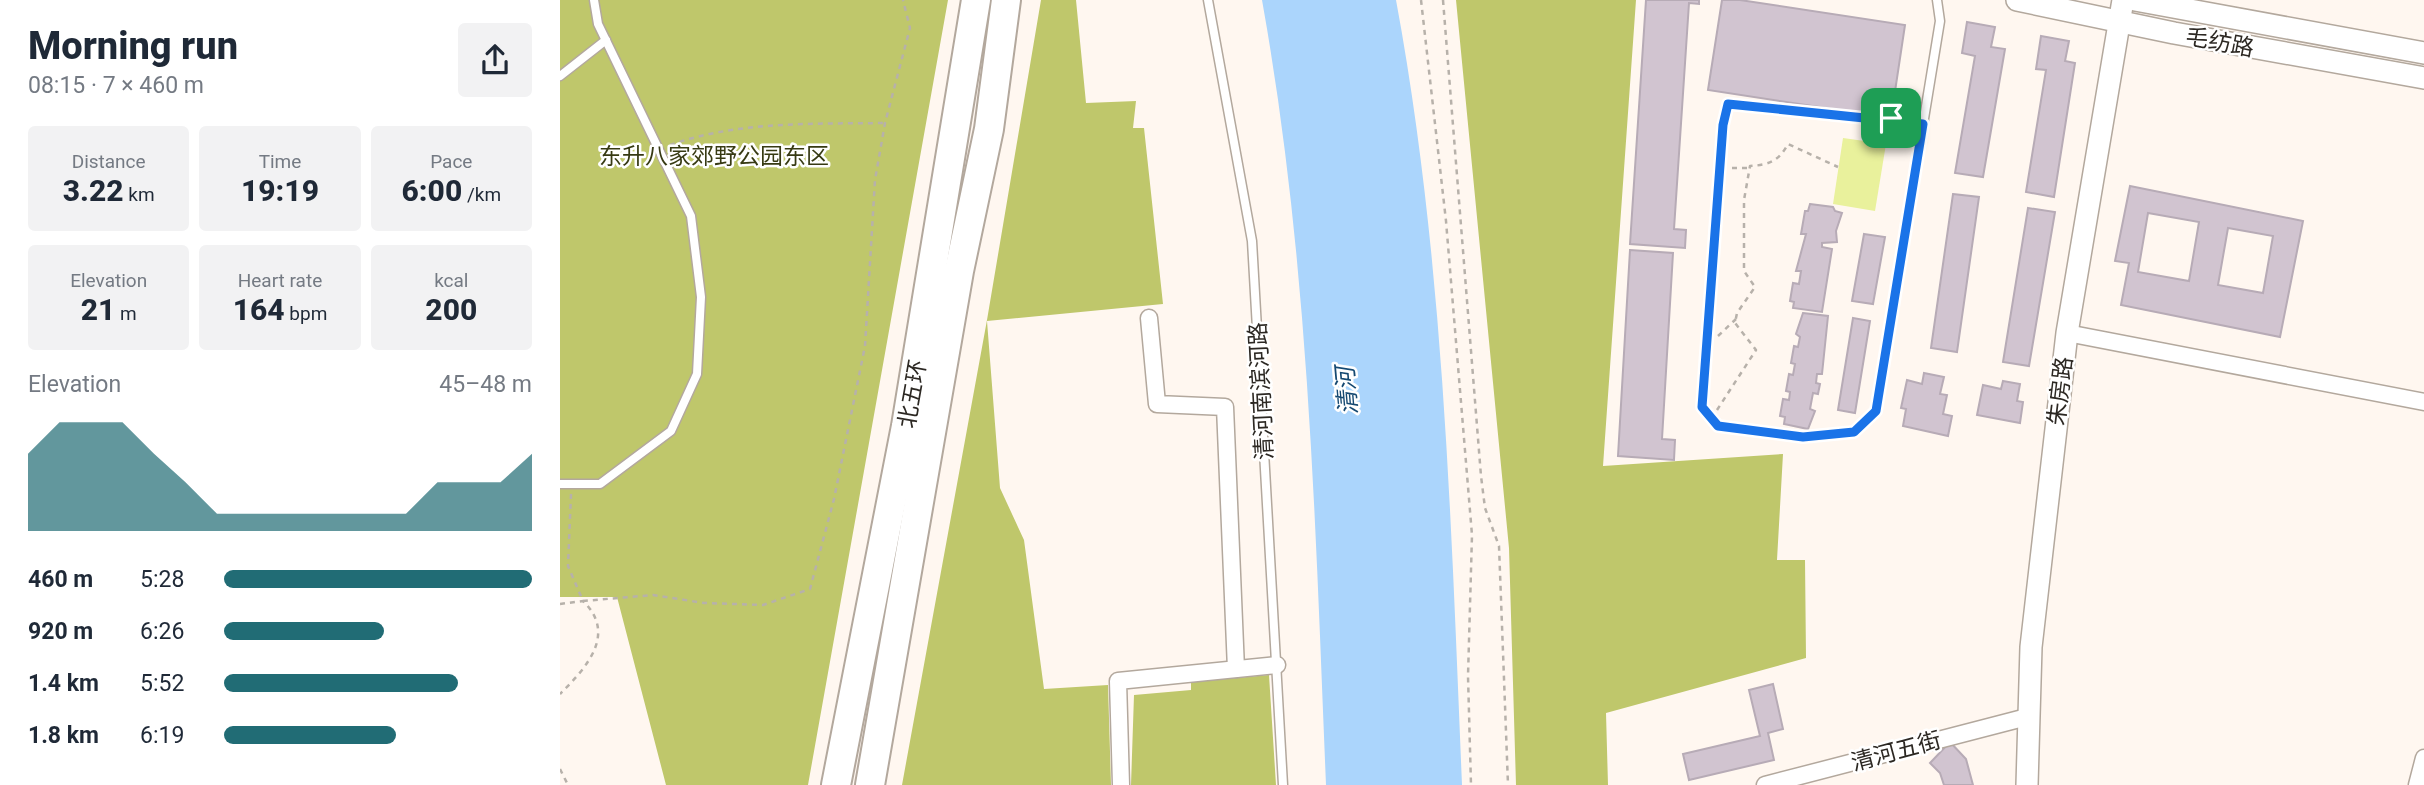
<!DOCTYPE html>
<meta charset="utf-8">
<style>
:root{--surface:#fff;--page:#f2f2f3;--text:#1f2937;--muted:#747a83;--accent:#216c75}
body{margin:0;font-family:Roboto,"Noto Sans SC",sans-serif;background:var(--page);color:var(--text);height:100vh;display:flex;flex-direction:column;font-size:26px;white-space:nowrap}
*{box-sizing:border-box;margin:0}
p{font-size:23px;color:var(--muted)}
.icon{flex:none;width:38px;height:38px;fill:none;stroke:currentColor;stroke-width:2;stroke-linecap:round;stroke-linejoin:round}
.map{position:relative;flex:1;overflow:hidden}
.details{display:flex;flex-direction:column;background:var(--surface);width:560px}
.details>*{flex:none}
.pin{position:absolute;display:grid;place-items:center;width:60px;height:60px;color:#fff;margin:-30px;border-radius:14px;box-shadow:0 4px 10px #0006}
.round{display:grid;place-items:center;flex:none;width:74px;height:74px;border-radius:7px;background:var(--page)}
.overview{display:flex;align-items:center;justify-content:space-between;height:119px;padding:0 28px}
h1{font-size:38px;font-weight:800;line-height:52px}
.figures{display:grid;grid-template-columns:repeat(3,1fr);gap:10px;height:119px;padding:7px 28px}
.figures div{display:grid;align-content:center;border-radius:7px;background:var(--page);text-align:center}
.figures b{font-size:30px;font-weight:800}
.figures small{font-size:19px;font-weight:400}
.figures p{font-size:19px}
.chart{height:196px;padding:14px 28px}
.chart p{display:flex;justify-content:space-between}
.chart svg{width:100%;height:126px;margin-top:7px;fill:var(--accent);opacity:.7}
ul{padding:0 28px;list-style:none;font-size:23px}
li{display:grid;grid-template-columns:112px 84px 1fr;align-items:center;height:52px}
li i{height:18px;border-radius:9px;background:var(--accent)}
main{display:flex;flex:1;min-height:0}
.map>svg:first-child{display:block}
.green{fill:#e9f19c}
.forest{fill:#bfc76b}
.water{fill:#abd5fc}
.building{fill:#d1c4d0;stroke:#b7abb6;stroke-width:2;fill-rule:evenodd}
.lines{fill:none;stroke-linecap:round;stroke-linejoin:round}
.lane-casing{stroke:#b3a89d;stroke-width:11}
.street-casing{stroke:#b3a89d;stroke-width:19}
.secondary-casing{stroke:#b3a89d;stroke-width:24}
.highway-casing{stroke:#b3a89d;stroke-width:32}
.path{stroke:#b7b1aa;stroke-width:2.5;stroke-dasharray:5 5;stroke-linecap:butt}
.lane{stroke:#fff;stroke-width:8}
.street{stroke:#fff;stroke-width:16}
.secondary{stroke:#fff;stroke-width:21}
.highway{stroke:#fff;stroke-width:28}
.route-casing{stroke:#fff;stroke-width:14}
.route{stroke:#1a73e8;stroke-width:9}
.labels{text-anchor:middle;stroke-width:5;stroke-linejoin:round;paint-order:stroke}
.street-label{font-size:23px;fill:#2c2823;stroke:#fff}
.park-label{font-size:23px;fill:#373a13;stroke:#fff}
.water-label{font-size:24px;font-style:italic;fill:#154972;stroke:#fff}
</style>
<main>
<section class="details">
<div class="overview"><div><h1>Morning run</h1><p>08:15 · 7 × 460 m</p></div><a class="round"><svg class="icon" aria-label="share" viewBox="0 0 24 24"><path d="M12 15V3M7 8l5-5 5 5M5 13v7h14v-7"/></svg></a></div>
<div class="figures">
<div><p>Distance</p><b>3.22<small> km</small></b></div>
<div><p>Time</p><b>19:19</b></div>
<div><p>Pace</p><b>6:00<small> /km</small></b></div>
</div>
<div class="figures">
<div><p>Elevation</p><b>21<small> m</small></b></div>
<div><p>Heart rate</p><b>164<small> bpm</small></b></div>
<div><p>kcal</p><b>200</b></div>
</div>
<div class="chart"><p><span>Elevation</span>45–48 m</p>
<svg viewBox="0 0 160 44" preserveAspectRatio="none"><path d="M0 44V17L10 6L20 6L30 6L40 17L50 27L60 38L70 38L80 38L90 38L100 38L110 38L120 38L130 27L140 27L150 27L160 17V44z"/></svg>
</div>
<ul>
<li><b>460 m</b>5:28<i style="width:100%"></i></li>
<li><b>920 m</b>6:26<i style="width:52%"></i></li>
<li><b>1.4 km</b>5:52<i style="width:76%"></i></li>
<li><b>1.8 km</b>6:19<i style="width:56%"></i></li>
</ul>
</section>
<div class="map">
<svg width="1864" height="785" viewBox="0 0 1864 785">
<rect width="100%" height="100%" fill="#fff7f0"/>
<path class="green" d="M 1283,138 L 1326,144 L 1315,211 L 1273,204 Z"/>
<g class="forest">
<path d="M 0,0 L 388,0 L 248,785 L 106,785 L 57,597 L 0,597 Z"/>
<path d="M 481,0 L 516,0 L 526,103 L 576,101 L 573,128 L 584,128 L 603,304 L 427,321 L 440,488 L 464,540 L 484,689 L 548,685 L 551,785 L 342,785 L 427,320 Z"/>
<path d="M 896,0 L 1076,0 L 1043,466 L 1223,454 L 1217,560 L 1245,560 L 1246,658 L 1046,713 L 1048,785 L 956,785 L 949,548 Z"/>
<path d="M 709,675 L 716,785 L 571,785 L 574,695 L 631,690 L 631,682 Z"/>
</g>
<path class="water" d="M 702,0 L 836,0 C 884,259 891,523 902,785 L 766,785 C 755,520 749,262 702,0 Z"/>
<g class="building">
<path d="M 1086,0 L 1139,0 L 1139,4 L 1129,3 L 1114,229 L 1126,230 L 1125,248 L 1070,244 Z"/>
<path d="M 1162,0 L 1180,0 L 1345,25 L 1331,118 L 1148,90 Z"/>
<path d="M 1407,22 L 1435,27 L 1431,47 L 1445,49 L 1423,177 L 1395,173 L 1415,56 L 1402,53 Z"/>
<path d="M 1481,36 L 1509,41 L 1505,61 L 1515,63 L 1494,197 L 1466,192 L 1486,70 L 1476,69 Z"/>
<path d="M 1570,186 L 1743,221 L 1720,337 L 1561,305 L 1569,263 L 1555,261 ZM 1588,213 L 1639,222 L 1629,281 L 1578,272 ZM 1668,228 L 1713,236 L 1703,293 L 1658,285 Z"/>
<path d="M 1393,194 L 1419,197 L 1397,352 L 1371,348 Z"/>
<path d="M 1250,204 L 1273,207 L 1275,211 L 1282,213 L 1276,231 L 1277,242 L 1262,243 L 1262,247 L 1272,249 L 1262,312 L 1233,308 L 1234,302 L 1230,301 L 1233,283 L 1239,284 L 1241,271 L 1236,271 L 1246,234 L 1241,234 L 1245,211 L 1248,211 Z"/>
<path d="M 1468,208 L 1495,212 L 1469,366 L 1443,362 Z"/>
<path d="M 1304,234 L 1325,237 L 1313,304 L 1292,301 Z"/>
<path d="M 1070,250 L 1113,253 L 1102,439 L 1115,440 L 1114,460 L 1058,456 Z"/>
<path d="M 1243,313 L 1268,316 L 1262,374 L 1257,374 L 1256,383 L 1260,384 L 1258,394 L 1253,393 L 1250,409 L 1255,411 L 1248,429 L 1224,424 L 1225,417 L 1220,416 L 1223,399 L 1229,400 L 1230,392 L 1226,391 L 1229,374 L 1233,375 L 1235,364 L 1231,363 L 1234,346 L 1238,347 L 1240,337 L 1236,334 Z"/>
<path d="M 1293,318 L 1310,321 L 1295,413 L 1278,410 Z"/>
<path d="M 1364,373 L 1384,377 L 1380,394 L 1387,395 L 1383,414 L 1392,416 L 1388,436 L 1343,426 L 1346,409 L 1341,408 L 1347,380 L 1362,384 Z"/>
<path d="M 1443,381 L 1460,384 L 1457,401 L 1463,402 L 1460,423 L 1417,415 L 1423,385 L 1441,389 Z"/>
<path d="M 1213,684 L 1223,729 L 1208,733 L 1214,760 L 1129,780 L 1123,754 L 1200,736 L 1189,690 Z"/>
<path d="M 1390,742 L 1406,759 L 1413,785 L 1384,785 L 1380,773 L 1370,763 Z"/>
</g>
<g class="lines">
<g class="lane-casing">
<g id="lane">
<path d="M 648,0 L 692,241 L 723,785"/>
<path d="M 0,76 L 46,40"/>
<path d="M 1363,124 L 1168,104 L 1163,125 L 1142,407 L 1158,426 L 1243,437 L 1294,432 L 1316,411 L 1380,21 L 1377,0"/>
<path d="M 0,484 L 40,484 L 111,431 L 137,374 L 141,297 L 131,216 L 38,24 L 34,0"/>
</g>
</g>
<g class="street-casing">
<g id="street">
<path d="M 589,318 L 597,404 L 665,407 L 676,669"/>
<path d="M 1507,333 L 1864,402"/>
<path d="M 561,785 L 558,681 L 717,665"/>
<path d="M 1205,785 L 1467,717"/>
<path d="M 1857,785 L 1864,758"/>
</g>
</g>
<g class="secondary-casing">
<g id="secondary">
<path d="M 1457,0 L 1614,33 L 1864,78"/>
<path d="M 1575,0 L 1864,53"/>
<path d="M 1467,785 L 1471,647 L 1507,333 L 1563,0"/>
</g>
</g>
<g class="highway-casing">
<g id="highway">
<path d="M 276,785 L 346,426 L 416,0"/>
<path d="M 310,785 L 399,271 L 429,129 L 446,0"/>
</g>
</g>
<g class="path">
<path d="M 861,0 L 886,221 L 912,535 L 908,676 L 911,785"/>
<path d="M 883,0 L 921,476 L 925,508 L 939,546 L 948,785"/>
<path d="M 110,145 C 178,121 253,124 325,123"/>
<path d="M 1172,168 L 1189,168"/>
<path d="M 1158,336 L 1176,319"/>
<path d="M 1157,410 L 1196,350 L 1175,323 L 1177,313 L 1195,287 L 1184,271 L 1184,200 L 1190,166 C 1209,165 1219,161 1228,144 L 1278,167"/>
<path d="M 11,494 L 8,566 L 23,601 L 93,595 L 144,603 L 203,605 L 250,589 L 274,499 L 305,346 L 315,180 L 325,123 L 350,28 L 343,0"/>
<path d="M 0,604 L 23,601 C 57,634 27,667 0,694"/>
<path d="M 0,769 L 8,785"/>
</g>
<use href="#lane" class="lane"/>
<use href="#street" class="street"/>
<use href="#secondary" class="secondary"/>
<use href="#highway" class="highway"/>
</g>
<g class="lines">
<g class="route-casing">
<path id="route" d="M 1168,104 L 1363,124 L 1316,411 L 1294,432 L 1243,437 L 1158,426 L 1142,407 L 1163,125 Z"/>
</g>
<use href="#route" class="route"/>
</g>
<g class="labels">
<g class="street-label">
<text transform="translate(1660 42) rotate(11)" y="8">毛纺路</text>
<text transform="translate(701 391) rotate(-93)" y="8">清河南滨河路</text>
<text transform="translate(1500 391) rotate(-83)" y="8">朱房路</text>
<text transform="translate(352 394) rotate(-80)" y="8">北五环</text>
<text transform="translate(1336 751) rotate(-15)" y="8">清河五街</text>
</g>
<g class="park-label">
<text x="154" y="164">东升八家郊野公园东区</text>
</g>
<g class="water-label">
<text transform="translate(787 391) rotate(-95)" y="8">清河</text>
</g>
</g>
</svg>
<div class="pin" style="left:1331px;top:118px;background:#1e9e55"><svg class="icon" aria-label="arrive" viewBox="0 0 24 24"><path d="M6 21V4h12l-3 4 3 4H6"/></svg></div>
</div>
</main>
